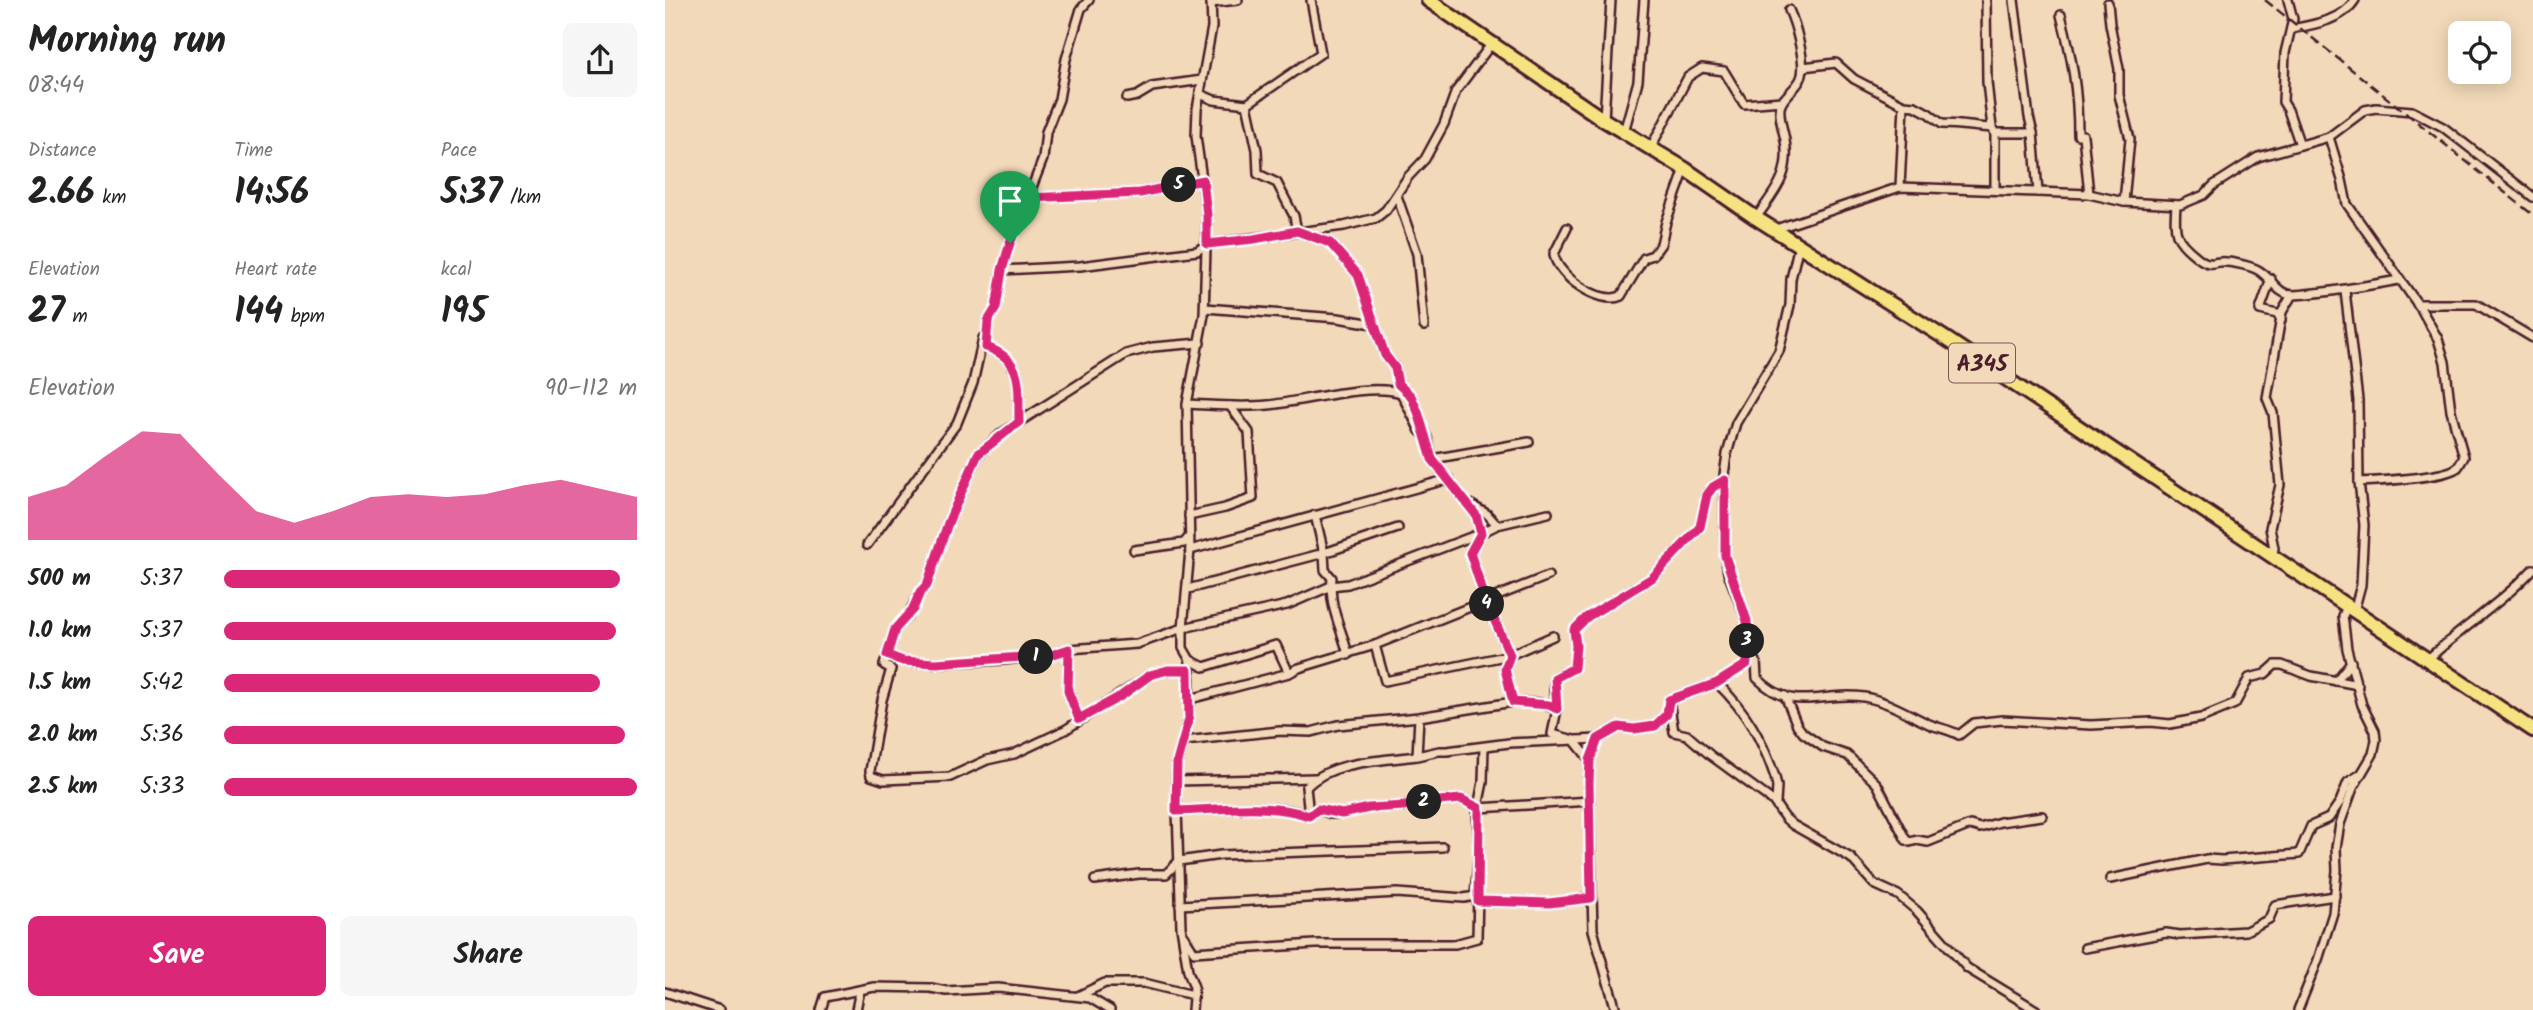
<!DOCTYPE html>
<meta charset="utf-8">
<style>
:root{--surface:#fff;--page:#f6f6f6;--text:#222;--muted:#767676;--accent:#db2777}
body{margin:0;font-family:Kalam,sans-serif;background:var(--page);color:var(--text);height:100vh;display:flex;flex-direction:column;font-size:26px;white-space:nowrap}
*{box-sizing:border-box;margin:0}
p{font-size:23px;color:var(--muted)}
.icon{flex:none;width:38px;height:38px;fill:none;stroke:currentColor;stroke-width:2;stroke-linecap:round;stroke-linejoin:round}
.map{position:relative;flex:1;overflow:hidden}
.details{display:flex;flex-direction:column;background:var(--surface);width:665px}
.details>*{flex:none}
.tools{position:absolute;left:1783px;top:21px;display:grid;gap:14px}
.tools a{display:grid;place-items:center;width:63px;height:63px;border-radius:10px;background:var(--surface);box-shadow:0 4px 18px #0003;font-size:35px}
.pin{position:absolute;display:grid;place-items:center;width:60px;height:60px;color:#fff;margin:-72px -30px;border-radius:50% 50% 50% 0;rotate:-45deg;box-shadow:0 0 7px #0007}
.pin .icon{rotate:45deg}
.km{position:absolute;width:35px;height:35px;margin:-18px;border-radius:50%;background:#222;color:#fff;font-size:19px;line-height:35px;text-align:center}
.round{display:grid;place-items:center;flex:none;width:74px;height:74px;border-radius:10px;background:var(--page)}
.head{display:flex;align-items:center;justify-content:space-between;height:119px;padding:0 28px}
h1{font-size:38px;font-weight:700;line-height:52px}
.stats{display:grid;grid-template-columns:repeat(3,1fr);gap:10px;height:119px;padding:7px 28px}
.stats div{display:grid;align-content:center}
.stats b{font-size:35px;font-weight:700}
.stats small{font-size:19px;font-weight:400}
.stats p{font-size:19px}
.chart{height:196px;padding:14px 28px}
.chart p{display:flex;justify-content:space-between}
.chart svg{width:100%;height:126px;margin-top:7px;fill:var(--accent);opacity:.7}
.primary-button{display:flex;gap:14px;margin-top:auto;padding:14px 28px}
.primary-button a{flex:1;height:80px;border-radius:10px;background:var(--accent);color:#fff;font-size:28px;font-weight:700;line-height:80px;text-align:center}
.primary-button a+a{background:var(--page);color:var(--text)}
ul{padding:0 28px;list-style:none;font-size:23px}
li{display:grid;grid-template-columns:112px 84px 1fr;align-items:center;height:52px}
li i{height:18px;border-radius:9px;background:var(--accent)}
main{display:flex;flex:1;min-height:0}
.map>svg:first-child{display:block}
.lines{fill:none;stroke-linecap:round;stroke-linejoin:round}
.minor-casing{stroke:#4a1f2b;stroke-width:12}
.trunk-casing{stroke:#4a1f2b;stroke-width:18}
.minor{stroke:#f2d9b9;stroke-width:7}
.trunk{stroke:#f5e382;stroke-width:12}
.rail{stroke:#4a1f2b;stroke-width:2.5;stroke-dasharray:10 5;stroke-linecap:butt}
.route-casing{stroke:#fff;stroke-width:14}
.route{stroke:#db2777;stroke-width:9}
.labels{text-anchor:middle;stroke-width:5;stroke-linejoin:round;paint-order:stroke}
.shield{fill:#f2d9b9;stroke:#7c5756;stroke-width:2}
.shield-label{font-size:23px;font-weight:bold;fill:#4a1f2b}
</style>
<main>
<section class="details">
<div class="head"><div><h1>Morning run</h1><p>08:44</p></div><a class="round"><svg class="icon" aria-label="share" viewBox="0 0 24 24"><path d="M12 15V3M7 8l5-5 5 5M5 13v7h14v-7"/></svg></a></div>
<div class="stats">
<div><p>Distance</p><b>2.66<small> km</small></b></div>
<div><p>Time</p><b>14:56</b></div>
<div><p>Pace</p><b>5:37<small> /km</small></b></div>
</div>
<div class="stats">
<div><p>Elevation</p><b>27<small> m</small></b></div>
<div><p>Heart rate</p><b>144<small> bpm</small></b></div>
<div><p>kcal</p><b>195</b></div>
</div>
<div class="chart"><p><span>Elevation</span>90–112 m</p>
<svg viewBox="0 0 160 44" preserveAspectRatio="none"><path d="M0 44V29L10 25L20 15L30 6L40 7L50 21L60 34L70 38L80 34L90 29L100 28L110 29L120 28L130 25L140 23L150 26L160 29V44z"/></svg>
</div>
<ul>
<li><b>500 m</b>5:37<i style="width:96%"></i></li>
<li><b>1.0 km</b>5:37<i style="width:95%"></i></li>
<li><b>1.5 km</b>5:42<i style="width:91%"></i></li>
<li><b>2.0 km</b>5:36<i style="width:97%"></i></li>
<li><b>2.5 km</b>5:33<i style="width:100%"></i></li>
</ul>
<div class="primary-button"><a>Save</a><a>Share</a></div>
</section>
<div class="map">
<svg width="1868" height="1010" viewBox="0 0 1868 1010">
<rect width="100%" height="100%" fill="#f2d9b9"/>
<filter id="ink" filterUnits="userSpaceOnUse"><feTurbulence type="fractalNoise" baseFrequency=".0143" numOctaves="2"/><feDisplacementMap in="SourceGraphic" scale="14" xChannelSelector="R" yChannelSelector="G"/><feConvolveMatrix kernelMatrix="1 2 1 2 8 2 1 2 1" color-interpolation-filters="sRGB"/></filter>
<g filter="url(#ink)">
<g class="lines">
<g class="minor-casing">
<g id="minor">
<path d="M 1321,0 L 1322,82 L 1327,128 L 1330,133 L 1330,190"/>
<path d="M 1349,0 L 1364,117 L 1368,133 L 1373,192"/>
<path d="M 1623,0 L 1628,19 L 1620,53 L 1618,102 L 1623,110 L 1635,145"/>
<path d="M 546,3 L 573,0"/>
<path d="M 1443,3 L 1445,24 L 1454,69 L 1454,95 L 1465,139 L 1459,202"/>
<path d="M 1396,15 C 1407,57 1413,91 1413,135 L 1418,135 L 1424,194"/>
<path d="M 1626,29 C 1648,25 1678,20 1690,0"/>
<path d="M 1138,67 L 1171,63 L 1189,79 L 1239,105 L 1250,106 L 1263,113 L 1277,124 C 1294,124 1310,127 1327,128"/>
<path d="M 535,94 L 549,100 L 582,104 L 592,150 L 593,174 L 612,183 L 629,216 L 632,231 L 665,243 L 693,275 L 720,355 L 730,367 L 733,384 L 746,396 L 760,433"/>
<path d="M 462,98 L 472,96 L 487,87 L 537,80"/>
<path d="M 582,104 L 656,53 L 646,0"/>
<path d="M 939,119 L 946,0"/>
<path d="M 959,132 L 973,81 L 979,0"/>
<path d="M 1330,133 L 1368,133"/>
<path d="M 1664,137 L 1677,180 L 1682,204 L 1756,309 L 1773,339 L 1780,362 L 1786,411 L 1799,457 C 1797,460 1795,464 1793,467 C 1781,478 1713,481 1694,482"/>
<path d="M 985,149 L 1023,77 L 1037,68 L 1059,71 L 1079,104 L 1117,101"/>
<path d="M 1235,187 L 1239,105"/>
<path d="M 732,196 L 752,254 L 759,326"/>
<path d="M 363,198 L 475,193 L 538,180"/>
<path d="M 1511,205 C 1509,232 1509,239 1531,256 C 1535,259 1539,263 1544,263 C 1549,264 1549,262 1555,262 C 1563,261 1582,265 1591,269 C 1605,275 1613,296 1628,295 C 1664,293 1699,286 1734,280"/>
<path d="M 1091,218 C 1110,191 1126,175 1120,140 C 1118,129 1114,119 1115,108 C 1117,96 1132,89 1136,78 C 1142,64 1130,23 1124,10"/>
<path d="M 902,228 L 889,254 C 891,275 935,306 956,296 L 979,258 L 988,255 L 996,244 L 1001,222 L 1020,169"/>
<path d="M 1111,229 L 1235,187 L 1424,194 L 1459,202 L 1515,205 L 1539,195 L 1549,185 L 1593,157 L 1664,137 L 1700,110 L 1711,108 L 1747,111 L 1778,127 L 1868,197"/>
<path d="M 337,270 L 415,266 L 532,251 L 542,244 L 679,226 L 711,218 L 721,210 L 743,177 L 760,159 L 779,124 L 791,91 L 827,43"/>
<path d="M 1606,279 L 1595,310 L 1612,314 L 1616,320"/>
<path d="M 1680,291 L 1693,400 L 1694,482 L 1699,525 L 1696,585 L 1689,611"/>
<path d="M 1752,304 L 1811,304 L 1868,338"/>
<path d="M 540,308 L 673,318 L 708,324"/>
<path d="M 522,404 C 549,405 576,408 603,405 C 637,402 705,382 736,393 L 755,431 L 762,437 L 767,459 L 811,515 L 816,533 L 805,553 L 821,602 L 845,655 L 840,669 L 848,702 L 874,703 L 892,709"/>
<path d="M 354,422 C 353,387 360,361 321,347 L 323,321 L 331,308 L 337,270 L 345,243 L 378,159 L 381,132 L 394,99 L 401,59 L 416,9 L 424,0"/>
<path d="M 767,459 L 864,442"/>
<path d="M 805,504 L 822,514 L 832,525"/>
<path d="M 650,515 L 659,553 L 660,570 L 667,578 C 663,607 677,628 683,655"/>
<path d="M 524,516 L 560,508 L 588,498 L 584,432 L 565,406"/>
<path d="M 202,545 L 292,423 L 308,383 L 318,338"/>
<path d="M 469,550 L 519,543 L 524,537"/>
<path d="M 525,550 L 784,479"/>
<path d="M 1607,558 L 1609,548 L 1605,528 L 1615,485 L 1608,413 L 1602,398 L 1617,312 L 1627,295"/>
<path d="M 523,589 L 659,553 L 733,528"/>
<path d="M 710,645 L 720,681 L 845,655 L 888,636"/>
<path d="M 404,649 L 403,691 L 414,719"/>
<path d="M 1082,654 L 1091,661 L 1092,678 C 1130,716 1156,690 1199,697 C 1223,701 1242,714 1264,724 C 1273,728 1284,729 1294,735 L 1309,723 L 1337,720 L 1426,725 L 1486,722 L 1505,724 L 1536,718 L 1570,704 L 1584,678 L 1600,674 L 1610,665 L 1617,665 L 1646,676 L 1693,685"/>
<path d="M 222,655 L 238,661 L 271,663 L 338,660 L 386,655 L 404,649 L 472,644 L 518,628 L 622,605 L 666,586 L 683,584 L 816,533 L 832,525 L 883,513"/>
<path d="M 525,660 L 539,667 L 611,645 L 624,673"/>
<path d="M 1762,660 C 1796,628 1837,603 1868,569"/>
<path d="M 523,670 L 503,670 L 485,675 L 400,730 L 349,754 L 322,760 L 285,777 L 218,780 L 206,776 L 205,771 L 217,700 L 226,669 L 219,665 L 230,629 L 243,616 L 255,592 L 262,585 L 283,523 L 313,455 L 337,433 L 461,354 L 488,347 L 535,343"/>
<path d="M 1671,681 L 1686,662"/>
<path d="M 1052,683 C 1081,711 1097,739 1110,777 L 1112,786 L 1111,804"/>
<path d="M 1120,696 L 1132,725 L 1138,733 L 1158,747 L 1182,755 L 1212,784 L 1241,840 L 1245,842 L 1252,840 L 1263,842 L 1305,825 L 1315,828 L 1335,822 L 1377,816"/>
<path d="M 525,699 L 624,673 L 634,668 L 710,645 L 883,576"/>
<path d="M 1004,700 L 1052,683 L 1082,664 L 1082,621 L 1063,573 L 1060,556 L 1059,475 L 1062,454 L 1071,423 L 1114,351 L 1125,305 L 1126,279 L 1134,244"/>
<path d="M 1004,700 L 1009,732 L 1022,735 L 1045,755 L 1108,801 L 1120,818 L 1128,825 L 1186,858 L 1209,884 L 1233,895 L 1252,911 L 1302,968 L 1371,1010"/>
<path d="M 754,717 L 752,756 L 774,751 L 782,751 L 844,743 L 933,739 L 954,727 L 969,729 L 990,726 L 1002,714 L 1003,707"/>
<path d="M 933,739 L 925,760 L 924,782 L 928,930 L 951,1010"/>
<path d="M 519,741 L 615,731 L 646,732 L 673,725 L 754,717 L 848,702"/>
<path d="M 925,760 L 909,740 L 887,734 L 892,709 L 889,690 L 890,678 L 909,668 L 911,646 L 909,630 L 922,617 L 987,578 L 1035,527 L 1042,495 L 1048,487 L 1060,480"/>
<path d="M 511,781 L 650,778"/>
<path d="M 511,811 C 554,810 603,802 644,815 L 653,809 L 666,814 L 677,814 L 703,808 L 740,806 L 752,803 L 796,799 L 814,808 L 925,801"/>
<path d="M 644,815 L 641,787 C 668,760 716,761 752,756"/>
<path d="M 1445,879 L 1542,859 L 1557,860 L 1634,854 L 1646,826 L 1664,818 L 1675,802 L 1683,782 L 1696,774"/>
<path d="M 430,880 L 474,874 L 501,874 L 514,861 L 556,855 L 778,847"/>
<path d="M 812,901 L 884,903 L 926,898"/>
<path d="M 515,905 L 732,893 L 799,898 L 810,896 L 814,848 L 812,812 L 818,782 L 819,747"/>
<path d="M 519,936 L 529,952 L 650,944 L 790,944 L 812,938 L 813,892"/>
<path d="M 1420,948 L 1501,933 L 1515,935 L 1581,931 L 1604,919 L 1610,905 L 1670,896"/>
<path d="M 0,992 L 55,1010"/>
<path d="M 413,996 L 440,983 L 479,983 L 528,995"/>
<path d="M 156,1010 L 160,997 L 209,987 L 266,988 L 281,991 L 333,988 L 425,998 L 445,1010"/>
<path d="M 191,1010 L 195,990"/>
<path d="M 527,1010 L 529,987 L 523,971 L 516,927 L 511,781 L 512,762 L 524,719 L 525,660 L 518,648 L 518,628 L 525,550 L 522,404 L 539,315 L 542,215 L 531,136 L 532,109 L 547,27 L 546,0"/>
<path d="M 1633,1010 L 1653,960 L 1668,913 L 1672,870 L 1671,848 L 1675,824 L 1688,788 L 1708,754 L 1711,740 L 1710,731 L 1697,705 L 1682,649 L 1678,616 L 1682,606"/>
</g>
</g>
<g class="trunk-casing">
<path id="trunk" d="M 763,0 L 939,120 L 1020,169 L 1091,218 L 1283,340 L 1868,730"/>
</g>
<use href="#minor" class="minor"/>
<use href="#trunk" class="trunk"/>
<path class="rail" d="M 1600,0 L 1868,215"/>
</g>
</g>
<g class="lines" filter="url(#ink)">
<g class="route-casing">
<path id="route" d="M 538,180 L 542,215 L 542,244 L 589,239 L 632,231 L 665,243 L 693,275 L 720,355 L 730,368 L 733,384 L 746,396 L 753,412 L 767,459 L 811,515 L 816,533 L 805,553 L 821,601 L 845,655 L 840,669 L 848,702 L 884,705 L 892,709 L 890,678 L 909,668 L 911,646 L 909,630 L 922,617 L 987,578 L 1035,527 L 1042,495 L 1048,487 L 1060,480 L 1060,556 L 1082,621 L 1082,664 L 1052,683 L 1004,700 L 1002,714 L 990,726 L 969,729 L 954,727 L 933,739 L 925,760 L 924,782 L 926,898 L 884,903 L 813,901 L 814,808 L 796,799 L 752,803 L 740,806 L 704,808 L 677,814 L 653,809 L 644,816 C 603,802 554,810 511,811 L 512,762 L 524,719 L 523,670 L 503,670 L 485,675 L 456,696 L 414,719 L 403,691 L 404,649 L 386,655 L 271,663 L 238,661 L 222,655 L 230,629 L 248,609 L 255,592 L 262,585 L 283,523 L 313,454 L 354,422 C 353,387 360,360 321,347 L 323,321 L 331,308 L 337,270 L 345,243 L 363,198 L 475,193 Z"/>
</g>
<use href="#route" class="route"/>
</g>
<g class="labels">
<rect class="shield" x="1284" y="343.5" width="66" height="39" rx="5"/>
<g class="shield-label">
<text x="1317" y="371">A345</text>
</g>
</g>
</svg>
<div class="tools">
<a><svg class="icon" aria-label="locate" viewBox="0 0 24 24"><circle cx="12" cy="12" r="6"/><path d="M12 2v4M12 18v4M2 12h4M18 12h4"/></svg></a>
</div>
<div class="pin" style="left:345px;top:243px;background:#1e9e55"><svg class="icon" aria-label="arrive" viewBox="0 0 24 24"><path d="M6 21V4h12l-3 4 3 4H6"/></svg></div>
<b class="km" style="left:371px;top:657px">1</b>
<b class="km" style="left:759px;top:802px">2</b>
<b class="km" style="left:1082px;top:641px">3</b>
<b class="km" style="left:822px;top:604px">4</b>
<b class="km" style="left:514px;top:185px">5</b>
</div>
</main>
